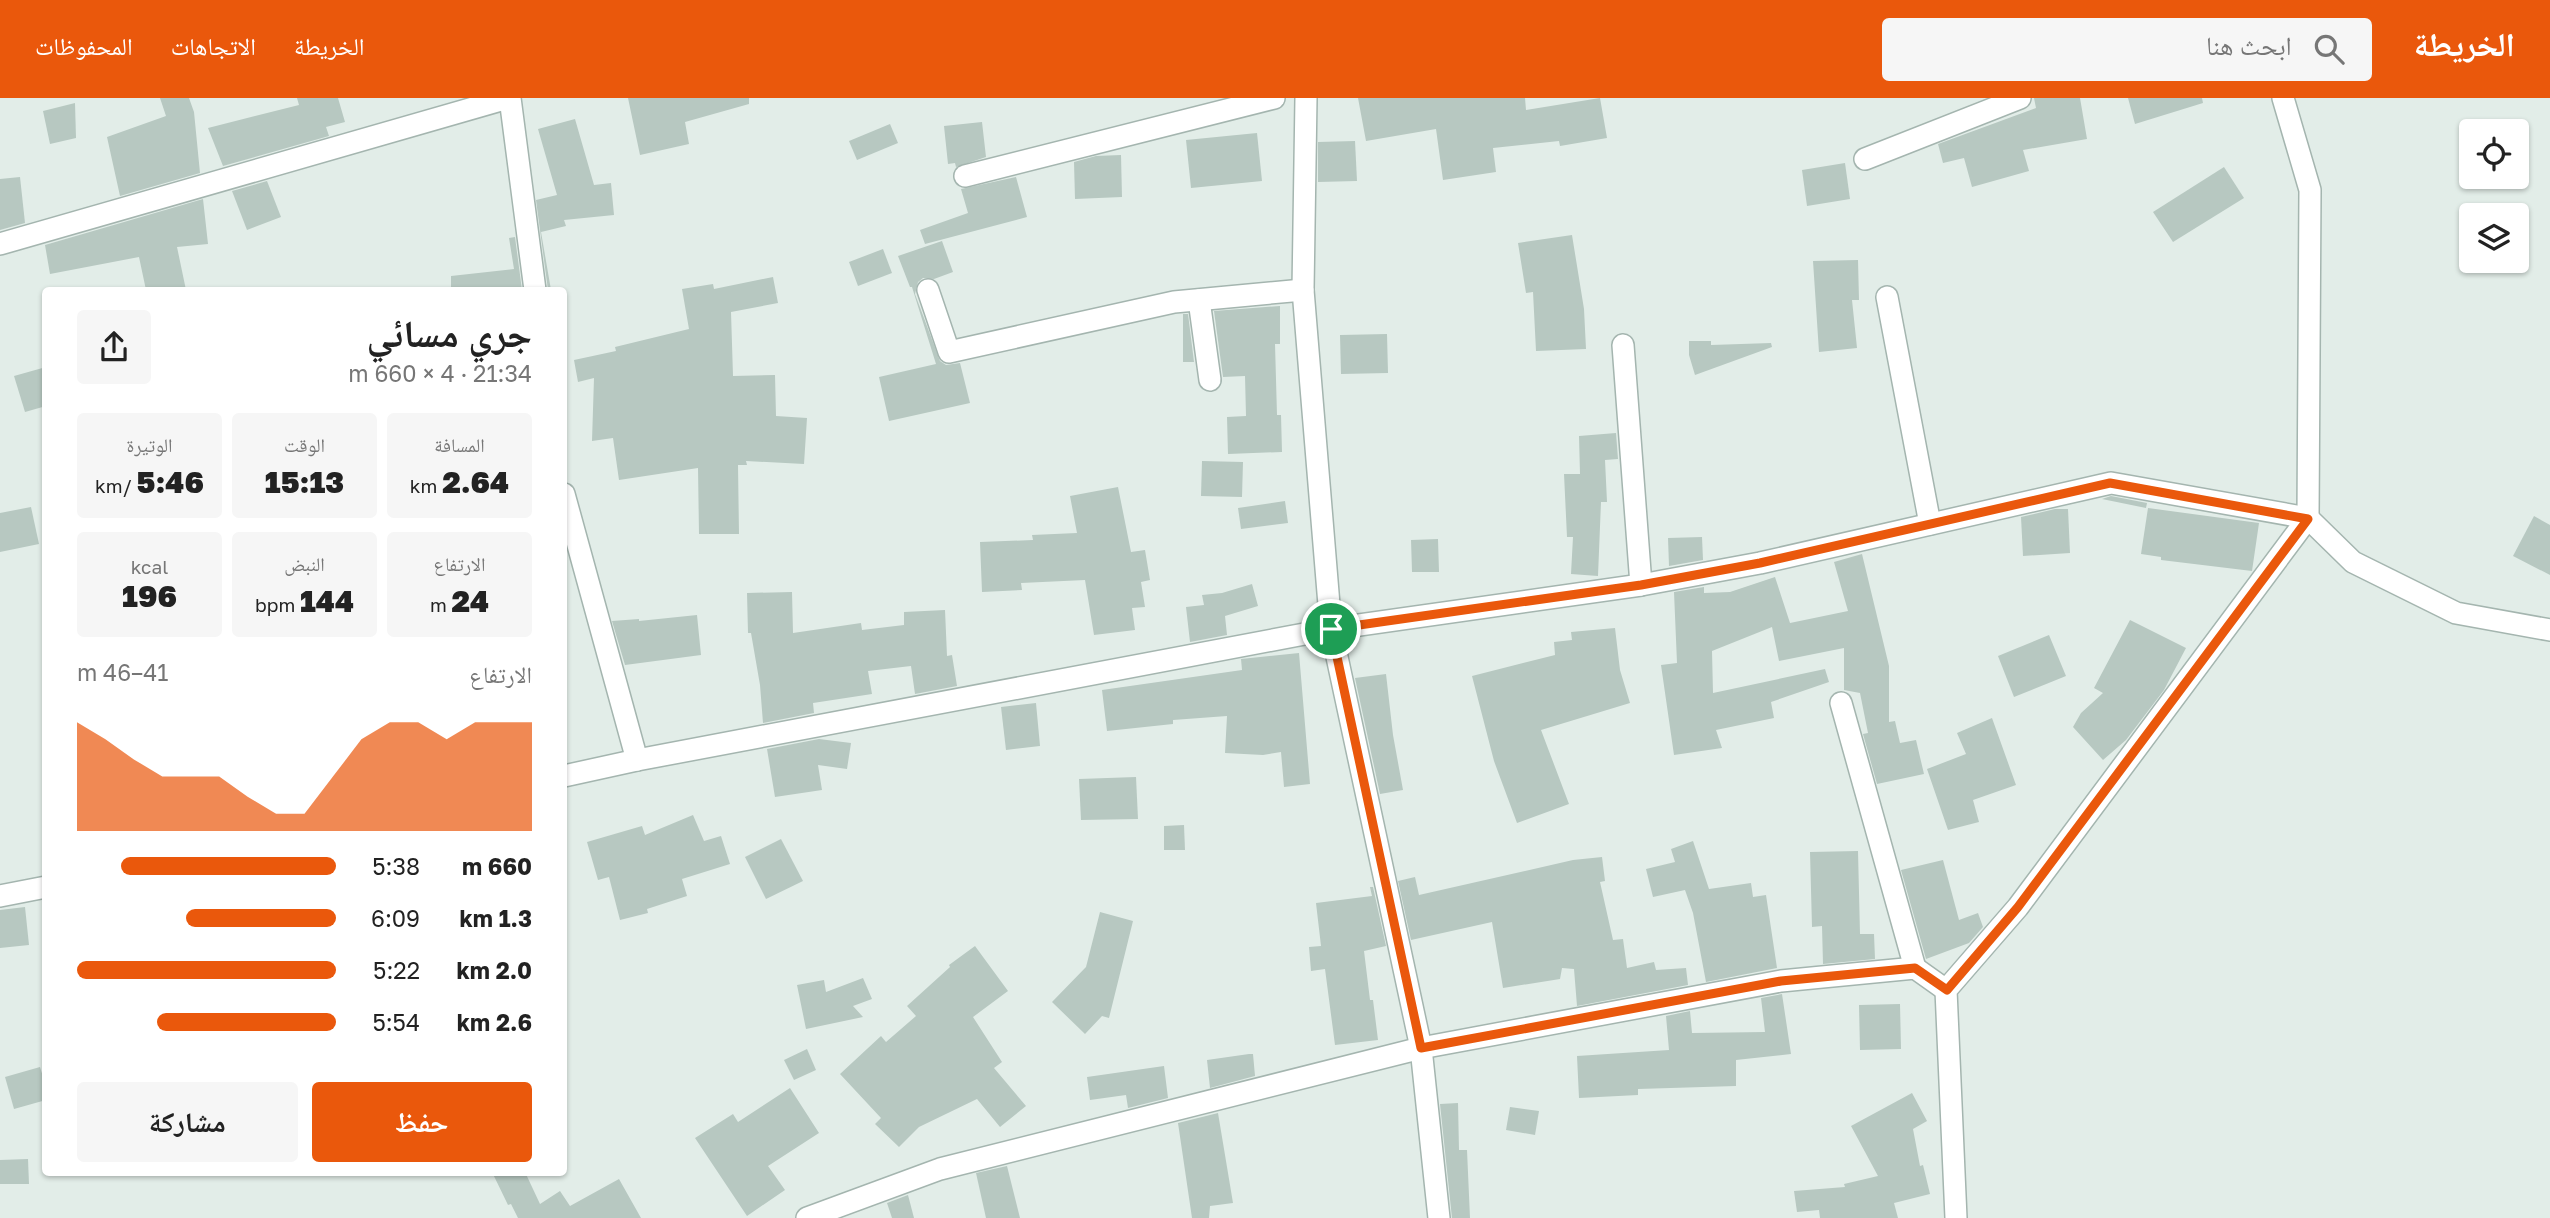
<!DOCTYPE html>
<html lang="ar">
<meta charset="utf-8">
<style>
:root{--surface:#fff;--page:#f6f6f6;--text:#222;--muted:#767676;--accent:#ea580c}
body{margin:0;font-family:"Golos Text","Noto Naskh Arabic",sans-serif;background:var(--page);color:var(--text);direction:rtl;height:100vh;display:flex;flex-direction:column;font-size:26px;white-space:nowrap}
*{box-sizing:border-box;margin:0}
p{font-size:23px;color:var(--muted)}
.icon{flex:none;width:38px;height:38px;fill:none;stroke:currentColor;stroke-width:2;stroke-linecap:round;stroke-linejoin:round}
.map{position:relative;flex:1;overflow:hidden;direction:ltr}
.sheet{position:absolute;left:42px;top:189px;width:525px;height:889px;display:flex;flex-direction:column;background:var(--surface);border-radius:7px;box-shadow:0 2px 5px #0004;direction:rtl}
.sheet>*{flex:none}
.fabs{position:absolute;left:2459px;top:21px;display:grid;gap:14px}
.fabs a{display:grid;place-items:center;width:70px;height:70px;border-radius:7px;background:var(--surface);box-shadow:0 2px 5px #0004;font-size:35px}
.pin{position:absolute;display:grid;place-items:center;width:60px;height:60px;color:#fff;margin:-30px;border:4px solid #fff;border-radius:50%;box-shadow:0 2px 7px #0007}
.round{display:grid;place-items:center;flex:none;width:74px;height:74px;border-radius:7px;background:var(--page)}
.head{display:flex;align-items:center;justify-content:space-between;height:119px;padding:0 35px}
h1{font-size:38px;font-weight:800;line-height:52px}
.figures{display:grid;grid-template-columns:repeat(3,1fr);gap:10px;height:119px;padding:7px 35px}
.figures div{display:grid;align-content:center;border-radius:7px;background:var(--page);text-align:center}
.figures b{font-size:30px;font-weight:800}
.figures small{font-size:19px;font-weight:400}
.figures p{font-size:19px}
.chart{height:196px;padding:14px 35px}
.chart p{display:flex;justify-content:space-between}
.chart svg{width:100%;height:126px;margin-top:7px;fill:var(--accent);opacity:.7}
.action{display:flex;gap:14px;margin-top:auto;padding:14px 35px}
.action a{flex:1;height:80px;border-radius:7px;background:var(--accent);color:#fff;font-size:28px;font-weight:800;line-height:80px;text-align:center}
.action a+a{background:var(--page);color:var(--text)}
ul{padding:0 35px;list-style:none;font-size:23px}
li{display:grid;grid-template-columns:112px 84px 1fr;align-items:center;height:52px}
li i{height:18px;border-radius:9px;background:var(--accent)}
header{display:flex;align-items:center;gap:42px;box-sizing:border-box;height:98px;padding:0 35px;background:var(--accent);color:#fff}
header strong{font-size:33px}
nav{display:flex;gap:38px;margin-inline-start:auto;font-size:24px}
.search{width:490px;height:63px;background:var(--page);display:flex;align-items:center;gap:18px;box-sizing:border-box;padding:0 24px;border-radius:7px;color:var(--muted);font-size:26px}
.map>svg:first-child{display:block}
.building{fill:#b7c8c1}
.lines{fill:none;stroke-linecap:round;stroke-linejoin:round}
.minor-casing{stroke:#a4b5af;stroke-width:24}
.minor{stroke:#fff;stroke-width:21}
.route-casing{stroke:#fff;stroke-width:14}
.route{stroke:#ea580c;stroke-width:9}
</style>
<header>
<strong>الخريطة</strong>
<div class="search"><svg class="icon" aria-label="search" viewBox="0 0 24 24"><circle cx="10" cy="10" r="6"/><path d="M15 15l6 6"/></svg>ابحث هنا</div>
<nav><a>الخريطة</a><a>الاتجاهات</a><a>المحفوظات</a></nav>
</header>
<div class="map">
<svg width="2550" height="1120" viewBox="0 0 2550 1120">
<rect width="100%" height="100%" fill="#e2ede8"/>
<g class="building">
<path d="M 160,0 L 189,0 L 194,14 L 200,75 L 120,98 L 107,39 L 166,18 Z"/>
<path d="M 297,0 L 338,0 L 345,24 L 326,29 L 329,38 L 223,68 L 208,30 L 299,7 Z"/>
<path d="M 628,0 L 749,0 L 749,6 L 685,24 L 689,46 L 640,57 Z"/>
<path d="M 1358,0 L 1525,0 L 1526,12 L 1600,0 L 1607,40 L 1560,48 L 1559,43 L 1493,50 L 1496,74 L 1443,82 L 1436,31 L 1366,43 Z"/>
<path d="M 2034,0 L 2080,0 L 2087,41 L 2023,52 L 2029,73 L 1972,89 L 1964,60 L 1943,65 L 1938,46 L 2036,10 Z"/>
<path d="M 2128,0 L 2202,0 L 2203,5 L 2135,26 Z"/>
<path d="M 75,5 L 76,40 L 50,46 L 43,13 Z"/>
<path d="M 575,21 L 594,87 L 611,85 L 614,117 L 564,122 L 566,128 L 541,134 L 551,192 L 548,192 L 536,102 L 557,97 L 538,31 Z"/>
<path d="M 982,24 L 986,59 L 956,69 L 955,65 L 948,66 L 944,28 Z"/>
<path d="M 890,26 L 898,45 L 857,62 L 849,43 Z"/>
<path d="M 1257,35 L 1262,83 L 1191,90 L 1186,42 Z"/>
<path d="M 1355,43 L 1357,83 L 1318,84 L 1318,44 Z"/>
<path d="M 1121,57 L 1122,99 L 1075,101 L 1074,64 L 1096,58 Z"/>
<path d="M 1845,65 L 1850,101 L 1807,108 L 1802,72 Z"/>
<path d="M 2224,69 L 2244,100 L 2173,144 L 2153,114 Z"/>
<path d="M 20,79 L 25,125 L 0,132 L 0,81 Z"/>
<path d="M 1016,79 L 1027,119 L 925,146 L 920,132 L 968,115 L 961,91 Z"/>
<path d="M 267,83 L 281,119 L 247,132 L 232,93 Z"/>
<path d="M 203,101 L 208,146 L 177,149 L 186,192 L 146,192 L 139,159 L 50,176 L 45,147 Z"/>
<path d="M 1572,137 L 1584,211 L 1586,251 L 1536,253 L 1533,194 L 1526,195 L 1518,145 Z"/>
<path d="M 515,139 L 522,192 L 451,192 L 451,178 L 514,171 L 509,140 Z"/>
<path d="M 942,143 L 953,174 L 934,181 L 923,180 L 918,184 L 915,196 L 940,263 L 946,267 L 960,265 L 970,305 L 889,323 L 879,279 L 936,266 L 912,189 L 910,189 L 898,158 Z"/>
<path d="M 883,151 L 892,175 L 858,188 L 849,164 Z"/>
<path d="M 1858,162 L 1859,202 L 1852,202 L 1857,250 L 1819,254 L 1813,163 Z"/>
<path d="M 773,179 L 778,205 L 731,214 L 733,278 L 775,277 L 776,318 L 807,320 L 804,366 L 746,363 L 747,367 L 738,367 L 739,436 L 699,436 L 698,370 L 619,382 L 613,340 L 592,343 L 594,280 L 578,284 L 574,262 L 616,253 L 615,249 L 689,231 L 682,191 L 713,186 L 714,191 Z"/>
<path d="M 1280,208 L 1280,246 L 1275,246 L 1277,317 L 1281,317 L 1282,354 L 1228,356 L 1227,319 L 1246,318 L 1245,278 L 1223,279 L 1214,213 Z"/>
<path d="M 1183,216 L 1188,216 L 1194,264 L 1183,264 Z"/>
<path d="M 1387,236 L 1388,275 L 1341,276 L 1340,237 Z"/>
<path d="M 1689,243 L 1711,243 L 1711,247 L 1771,245 L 1772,249 L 1695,277 L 1689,257 Z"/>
<path d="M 46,269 L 46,308 L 25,314 L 14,278 Z"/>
<path d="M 1616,335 L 1618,361 L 1605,362 L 1607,404 L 1601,404 L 1598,478 L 1571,476 L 1573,439 L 1567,439 L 1564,376 L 1580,376 L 1579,338 Z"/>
<path d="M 1202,363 L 1243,364 L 1242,399 L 1201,398 Z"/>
<path d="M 1118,389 L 1131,454 L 1145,452 L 1150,482 L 1141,484 L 1145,509 L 1132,510 L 1135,532 L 1094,537 L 1085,482 L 1021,485 L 1022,492 L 982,494 L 980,444 L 1033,442 L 1032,437 L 1077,435 L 1070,398 Z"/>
<path d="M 2111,398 L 2147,405 L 2146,410 L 2102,401 Z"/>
<path d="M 1285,403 L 1288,425 L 1241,431 L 1238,410 Z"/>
<path d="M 31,409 L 39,446 L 0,454 L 0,415 Z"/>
<path d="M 2148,410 L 2259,425 L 2252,473 L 2161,462 L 2161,459 L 2141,456 Z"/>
<path d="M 2055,411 L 2068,411 L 2070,455 L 2023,458 L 2021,419 Z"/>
<path d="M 2534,418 L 2550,427 L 2550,477 L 2513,458 Z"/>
<path d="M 1702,439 L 1703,462 L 1669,468 L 1668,440 Z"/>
<path d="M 1438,441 L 1439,474 L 1412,474 L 1411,442 Z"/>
<path d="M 1862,456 L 1889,568 L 1889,624 L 1895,623 L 1900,645 L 1916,642 L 1924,676 L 1877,686 L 1863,636 L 1868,635 L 1860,595 L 1844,592 L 1844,550 L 1779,563 L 1772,529 L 1712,553 L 1713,595 L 1825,571 L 1829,584 L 1771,604 L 1774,620 L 1716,632 L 1722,650 L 1674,657 L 1661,567 L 1677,565 L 1674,494 L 1704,489 L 1704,495 L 1730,494 L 1775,479 L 1790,525 L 1848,513 L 1834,464 Z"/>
<path d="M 1252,486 L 1258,508 L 1225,518 L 1227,537 L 1190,544 L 1186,509 L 1204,507 L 1202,497 L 1222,495 Z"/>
<path d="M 792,494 L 793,535 L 861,525 L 862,532 L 904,527 L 904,514 L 945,512 L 947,558 L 952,557 L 957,588 L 915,596 L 911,568 L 868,573 L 872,596 L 813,605 L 814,615 L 763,625 L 760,587 L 751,535 L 748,535 L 747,495 Z"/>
<path d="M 697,517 L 701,557 L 625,567 L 612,523 L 639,521 L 639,523 Z"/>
<path d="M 2130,522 L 2186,550 L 2164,592 L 2126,642 L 2103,662 L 2073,629 L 2081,615 L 2103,595 L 2094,590 Z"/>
<path d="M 1615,530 L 1620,572 L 1630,605 L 1541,632 L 1569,706 L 1517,725 L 1494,663 L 1472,578 L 1555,557 L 1554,544 L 1572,542 L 1571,534 Z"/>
<path d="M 2049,537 L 2066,578 L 2014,599 L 1998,558 Z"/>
<path d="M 1299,555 L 1310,686 L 1284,689 L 1281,654 L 1263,657 L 1225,655 L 1227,618 L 1173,622 L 1173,626 L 1107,633 L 1102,592 L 1242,572 L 1241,561 Z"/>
<path d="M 1386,576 L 1393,637 L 1403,692 L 1380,696 L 1355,580 Z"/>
<path d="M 1036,605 L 1040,648 L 1006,652 L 1001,609 Z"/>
<path d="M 1992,620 L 2016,687 L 1973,702 L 1979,724 L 1948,732 L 1927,671 L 1966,656 L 1957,635 Z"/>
<path d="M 819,641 L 851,645 L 847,671 L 818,667 L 822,692 L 775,699 L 767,651 Z"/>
<path d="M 1136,679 L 1138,721 L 1081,722 L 1079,681 Z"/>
<path d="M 693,717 L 704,743 L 721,738 L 730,766 L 682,781 L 687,798 L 647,811 L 648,815 L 620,822 L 609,779 L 598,782 L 587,744 L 642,728 L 645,737 Z"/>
<path d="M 1184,727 L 1185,752 L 1164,752 L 1164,728 Z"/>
<path d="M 781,741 L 803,783 L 766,801 L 745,759 Z"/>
<path d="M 1693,743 L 1709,791 L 1751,785 L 1753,799 L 1766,797 L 1777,870 L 1706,884 L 1693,815 L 1685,792 L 1653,799 L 1646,771 L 1675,764 L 1671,751 Z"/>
<path d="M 1858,753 L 1860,836 L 1874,836 L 1875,861 L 1823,866 L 1822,828 L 1812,829 L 1810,754 Z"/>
<path d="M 1602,759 L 1605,783 L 1600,784 L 1613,842 L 1623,841 L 1627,870 L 1654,864 L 1656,872 L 1686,870 L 1688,887 L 1577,908 L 1574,871 L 1562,870 L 1560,881 L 1503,890 L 1492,824 L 1411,842 L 1398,783 L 1415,779 L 1419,797 L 1573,762 Z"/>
<path d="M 1943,762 L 1959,822 L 1978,815 L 1983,829 L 1969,845 L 1926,861 L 1901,772 Z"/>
<path d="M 1370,789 L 1373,789 L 1386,848 L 1364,853 L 1370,902 L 1373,902 L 1378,942 L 1335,947 L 1325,871 L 1311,873 L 1309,849 L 1321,848 L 1316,805 L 1372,798 Z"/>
<path d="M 25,809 L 29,847 L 0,850 L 0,812 Z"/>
<path d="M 1100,814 L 1133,823 L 1109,920 L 1102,918 L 1085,936 L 1052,904 L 1086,869 Z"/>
<path d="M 975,848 L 1008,893 L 973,919 L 1002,964 L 994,970 L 1026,1008 L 1000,1029 L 977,1001 L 919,1029 L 899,1049 L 875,1026 L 881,1020 L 840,976 L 881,938 L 886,944 L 916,918 L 907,908 L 950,869 L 949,867 Z"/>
<path d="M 863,880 L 872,901 L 853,908 L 863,919 L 806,931 L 797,887 L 824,882 L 826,894 Z"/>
<path d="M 1782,896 L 1791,956 L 1736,962 L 1736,988 L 1638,991 L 1638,997 L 1579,1000 L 1577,958 L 1669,952 L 1666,918 L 1690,913 L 1692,935 L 1765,934 L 1761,900 Z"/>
<path d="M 1900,906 L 1901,951 L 1860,952 L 1859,907 Z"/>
<path d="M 807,951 L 816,972 L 794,982 L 784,962 Z"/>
<path d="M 1249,956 L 1253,956 L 1255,978 L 1210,990 L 1207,962 Z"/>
<path d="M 1164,968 L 1168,1000 L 1128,1010 L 1126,997 L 1090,1002 L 1087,979 Z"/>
<path d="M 40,969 L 46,988 L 46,1002 L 14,1011 L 5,979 Z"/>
<path d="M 790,990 L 819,1035 L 768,1068 L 785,1092 L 747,1118 L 695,1040 L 733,1016 L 738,1024 Z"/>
<path d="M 1912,995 L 1927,1023 L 1913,1031 L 1920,1068 L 1923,1067 L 1930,1096 L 1894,1105 L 1898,1120 L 1820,1120 L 1819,1112 L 1797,1114 L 1794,1093 L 1845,1089 L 1844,1086 L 1878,1078 L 1851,1028 Z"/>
<path d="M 1458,1005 L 1459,1052 L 1467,1052 L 1470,1120 L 1452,1120 L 1440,1006 Z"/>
<path d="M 1510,1009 L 1539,1013 L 1535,1037 L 1506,1032 Z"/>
<path d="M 1218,1015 L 1233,1105 L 1210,1108 L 1209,1120 L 1192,1120 L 1178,1025 Z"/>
<path d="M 28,1061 L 29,1086 L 0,1086 L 0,1062 Z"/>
<path d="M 1007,1068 L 1020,1120 L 986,1120 L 976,1075 Z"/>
<path d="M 492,1074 L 525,1074 L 540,1106 L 560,1093 L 570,1108 L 619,1081 L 641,1120 L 518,1120 L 511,1106 L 508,1107 Z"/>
<path d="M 908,1097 L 914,1120 L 892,1120 L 887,1105 Z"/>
</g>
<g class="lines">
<g class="minor-casing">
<g id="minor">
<path d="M 510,0 L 535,192"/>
<path d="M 1306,0 L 1303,192 L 1331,531 L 1421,950 L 1439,1120"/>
<path d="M 1865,61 L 2020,0"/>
<path d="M 965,78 L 1274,0"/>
<path d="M 0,146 L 508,0"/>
<path d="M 928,192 L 949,254 L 1174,204 L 1303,192"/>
<path d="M 1887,199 L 1930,426"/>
<path d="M 1199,202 L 1210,282"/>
<path d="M 1623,247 L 1641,487"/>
<path d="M 564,396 L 637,662"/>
<path d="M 1841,605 L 1915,870"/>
<path d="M 564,678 L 637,662 L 1331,531 L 1641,487 L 1760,465 L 2111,385 L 2308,420 L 2353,464 L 2456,515 L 2550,532"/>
<path d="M 0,798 L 46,789"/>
<path d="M 807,1120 L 940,1071 L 1421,950 L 1781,883 L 1915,870 L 1946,892"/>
<path d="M 1956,1120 L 1946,892 L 2018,809 L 2308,420 L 2310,92 L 2283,0"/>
</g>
</g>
<use href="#minor" class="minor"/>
</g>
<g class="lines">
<g class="route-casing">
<path id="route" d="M 2110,385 L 2308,421 L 2018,809 L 1947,892 L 1915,870 L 1781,883 L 1421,950 L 1331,531 L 1641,487 L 1760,465 Z"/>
</g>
<use href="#route" class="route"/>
</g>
</svg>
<div class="fabs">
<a><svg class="icon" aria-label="locate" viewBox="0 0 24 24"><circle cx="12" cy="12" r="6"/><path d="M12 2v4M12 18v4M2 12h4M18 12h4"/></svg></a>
<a><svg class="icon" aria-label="layers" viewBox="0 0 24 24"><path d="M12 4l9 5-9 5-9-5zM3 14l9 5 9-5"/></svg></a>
</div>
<div class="pin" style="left:1331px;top:531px;background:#1e9e55"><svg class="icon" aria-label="arrive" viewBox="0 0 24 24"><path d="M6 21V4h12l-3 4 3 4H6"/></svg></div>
<section class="sheet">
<div class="head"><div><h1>جري مسائي</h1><p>21:34 · 4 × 660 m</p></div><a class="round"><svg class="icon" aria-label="share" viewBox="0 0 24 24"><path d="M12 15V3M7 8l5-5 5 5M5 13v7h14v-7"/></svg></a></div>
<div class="figures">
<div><p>المسافة</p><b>2.64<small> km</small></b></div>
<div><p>الوقت</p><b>15:13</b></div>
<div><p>الوتيرة</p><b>5:46<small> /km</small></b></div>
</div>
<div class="figures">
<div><p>الارتفاع</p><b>24<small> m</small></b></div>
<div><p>النبض</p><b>144<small> bpm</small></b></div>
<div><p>kcal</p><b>196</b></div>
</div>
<div class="chart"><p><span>الارتفاع</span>41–46 m</p>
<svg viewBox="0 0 160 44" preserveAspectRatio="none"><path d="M0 44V6L10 12L20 19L30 25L40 25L50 25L60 32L70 38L80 38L90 25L100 12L110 6L120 6L130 12L140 6L150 6L160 6V44z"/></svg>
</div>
<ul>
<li><b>660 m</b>5:38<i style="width:83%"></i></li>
<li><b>1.3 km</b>6:09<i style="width:58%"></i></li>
<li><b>2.0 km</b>5:22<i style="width:100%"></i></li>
<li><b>2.6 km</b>5:54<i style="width:69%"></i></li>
</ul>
<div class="action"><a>حفظ</a><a>مشاركة</a></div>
</section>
</div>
